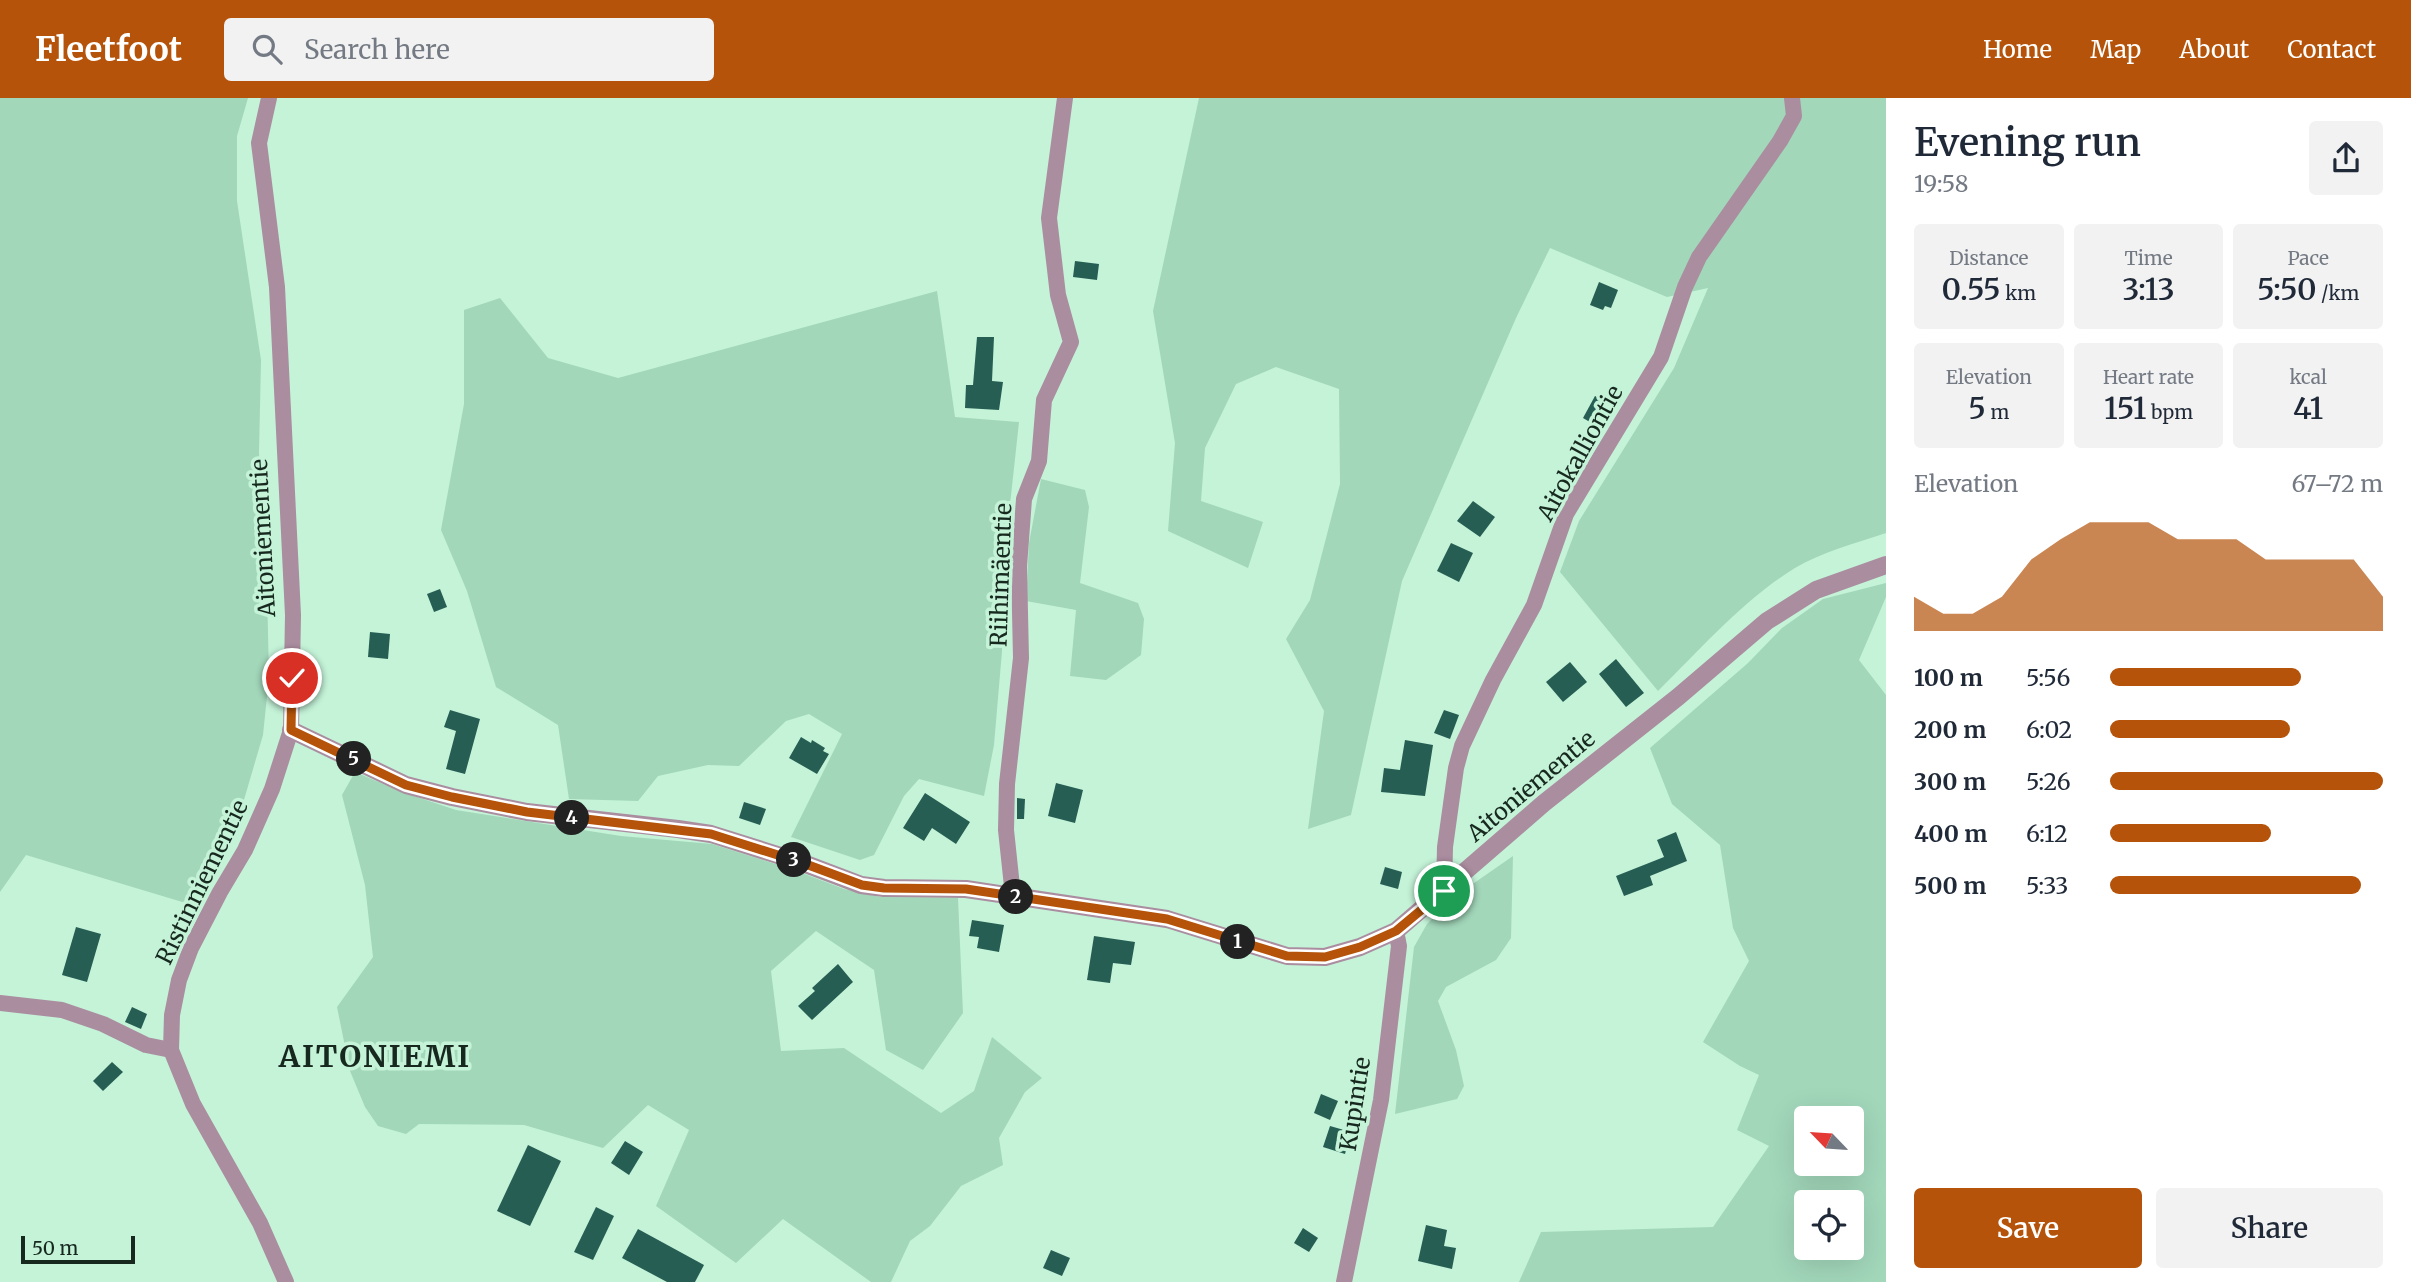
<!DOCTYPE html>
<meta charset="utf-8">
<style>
:root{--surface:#fff;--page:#f2f2f3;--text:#1f2937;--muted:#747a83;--accent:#b45309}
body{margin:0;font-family:Merriweather,serif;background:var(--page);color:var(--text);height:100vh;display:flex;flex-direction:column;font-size:26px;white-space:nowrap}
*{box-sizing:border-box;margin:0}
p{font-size:23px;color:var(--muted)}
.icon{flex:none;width:38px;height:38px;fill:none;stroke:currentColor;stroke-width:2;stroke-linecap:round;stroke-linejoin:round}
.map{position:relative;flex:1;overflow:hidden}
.drawer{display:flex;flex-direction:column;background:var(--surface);width:525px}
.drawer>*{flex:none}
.needle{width:46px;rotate:295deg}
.fabs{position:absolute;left:1794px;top:1008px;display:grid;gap:14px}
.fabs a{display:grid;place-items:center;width:70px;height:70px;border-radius:7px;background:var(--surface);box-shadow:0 7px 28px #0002;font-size:35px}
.scale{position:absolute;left:21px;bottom:18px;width:114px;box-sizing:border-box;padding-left:7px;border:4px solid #17291f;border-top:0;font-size:19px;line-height:24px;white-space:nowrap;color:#17291f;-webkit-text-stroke:5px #c4f3d8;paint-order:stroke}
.pin{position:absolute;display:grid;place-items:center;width:60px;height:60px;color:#fff;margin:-30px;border:4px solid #fff;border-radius:50%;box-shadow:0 2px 7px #0007}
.km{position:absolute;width:35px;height:35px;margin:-18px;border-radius:50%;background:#222;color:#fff;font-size:19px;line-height:35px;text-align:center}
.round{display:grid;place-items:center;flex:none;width:74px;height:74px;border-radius:7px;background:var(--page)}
.head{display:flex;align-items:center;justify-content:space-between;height:119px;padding:0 28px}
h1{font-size:38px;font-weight:600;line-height:52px}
.metrics{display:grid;grid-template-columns:repeat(3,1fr);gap:10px;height:119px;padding:7px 28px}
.metrics div{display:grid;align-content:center;border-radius:7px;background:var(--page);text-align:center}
.metrics b{font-size:30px;font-weight:600}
.metrics small{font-size:19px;font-weight:400}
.metrics p{font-size:19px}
.chart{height:196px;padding:14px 28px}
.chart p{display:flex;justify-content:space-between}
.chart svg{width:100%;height:126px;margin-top:7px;fill:var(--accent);opacity:.7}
.button{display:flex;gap:14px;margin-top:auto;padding:14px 28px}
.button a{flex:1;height:80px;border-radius:7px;background:var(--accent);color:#fff;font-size:28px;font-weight:600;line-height:80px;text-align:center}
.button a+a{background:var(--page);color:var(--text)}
ul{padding:0 28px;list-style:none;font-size:23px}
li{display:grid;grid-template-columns:112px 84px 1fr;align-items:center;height:52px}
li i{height:18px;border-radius:9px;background:var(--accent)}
header{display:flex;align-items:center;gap:42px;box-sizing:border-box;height:98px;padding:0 35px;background:var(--accent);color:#fff}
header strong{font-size:33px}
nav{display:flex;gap:38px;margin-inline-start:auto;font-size:24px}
.search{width:490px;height:63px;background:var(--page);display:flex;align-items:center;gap:18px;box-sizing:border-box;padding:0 24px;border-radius:7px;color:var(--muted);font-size:26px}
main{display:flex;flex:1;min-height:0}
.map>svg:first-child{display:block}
.green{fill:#a2d7ba;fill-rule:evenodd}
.building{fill:#265e54}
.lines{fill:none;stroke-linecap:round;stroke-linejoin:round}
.minor{stroke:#ab8da0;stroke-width:16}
.tertiary{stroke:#ab8da0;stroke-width:18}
.route-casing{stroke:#fff;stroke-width:14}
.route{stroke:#b45309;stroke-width:9}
.labels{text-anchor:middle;stroke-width:7;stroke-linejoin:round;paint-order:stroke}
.street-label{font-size:23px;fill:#17291f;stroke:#c4f3d8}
.district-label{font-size:30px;font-weight:bold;letter-spacing:2px;fill:#17291f;stroke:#c4f3d8}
</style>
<header>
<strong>Fleetfoot</strong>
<div class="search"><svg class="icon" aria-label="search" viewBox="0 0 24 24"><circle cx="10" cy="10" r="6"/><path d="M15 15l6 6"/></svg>Search here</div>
<nav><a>Home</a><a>Map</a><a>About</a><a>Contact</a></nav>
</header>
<main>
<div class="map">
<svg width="1886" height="1184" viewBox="0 0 1886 1184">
<rect width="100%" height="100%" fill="#c4f3d8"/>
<g class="green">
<path d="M 0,0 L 248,0 L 237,38 L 237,103 L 261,262 L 259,355 L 266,446 L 269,579 L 263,637 L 241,712 L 217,762 L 189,806 L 26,757 L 0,794 Z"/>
<path d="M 1199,0 L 1886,0 L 1886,435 C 1856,445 1822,454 1795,470 C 1743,502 1701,551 1658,593 L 1560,474 L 1579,423 L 1674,270 L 1708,190 L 1667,199 L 1550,150 L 1516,220 L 1402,483 L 1351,717 L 1308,731 L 1324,613 L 1286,541 L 1310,502 L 1340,386 L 1339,291 L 1276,269 L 1236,286 L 1205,350 L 1201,403 L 1263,424 L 1248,470 L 1168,433 L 1175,345 L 1153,213 Z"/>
<path d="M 937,193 L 955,319 L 1019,324 L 1003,471 L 1002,553 L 994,647 L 984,698 L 919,681 L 904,698 L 874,757 L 860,762 L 791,739 L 842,636 L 809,616 L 786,623 L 739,668 L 708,667 L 658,678 L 638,703 L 569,701 L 558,627 L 496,589 L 467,493 L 441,432 L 464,306 L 464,212 L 500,200 L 548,260 L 618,280 Z"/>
<path d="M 1041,381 L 1085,392 L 1089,409 L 1080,485 L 1138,505 L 1144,521 L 1141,557 L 1106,582 L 1070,578 L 1076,512 L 1026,503 L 1029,445 Z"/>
<path d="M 1886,485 L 1886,499 L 1859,562 L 1886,597 L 1886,1184 L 1519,1184 L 1541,1134 L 1713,1129 L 1769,1048 L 1737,1032 L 1759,977 L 1740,968 L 1703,944 L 1749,863 L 1733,830 L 1720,747 L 1672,706 L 1650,650 L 1748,565 L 1782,530 L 1823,501 ZM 1806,1020 L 1852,1020 L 1852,1066 L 1806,1066 ZM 1806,1104 L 1852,1104 L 1852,1150 L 1806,1150 Z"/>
<path d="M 355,674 L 402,694 L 456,712 L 621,738 L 712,746 L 794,772 L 844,791 L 880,799 L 958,800 L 963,915 L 923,972 L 886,952 L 874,872 L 816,833 L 771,873 L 781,953 L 844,950 L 941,1015 L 974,993 L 992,939 L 1042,980 L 1025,994 L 999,1040 L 1003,1067 L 961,1088 L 930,1128 L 910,1143 L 891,1184 L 871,1184 L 783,1121 L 736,1165 L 656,1108 L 689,1032 L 648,1007 L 603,1050 L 524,1027 L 419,1026 L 406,1036 L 378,1028 L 365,1009 L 350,973 L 337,909 L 373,859 L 365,787 L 342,697 Z"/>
<path d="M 1513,758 L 1511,840 L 1496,862 L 1446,889 L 1438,903 L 1456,952 L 1464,988 L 1457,1001 L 1395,1016 L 1414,849 L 1427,826 L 1454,799 Z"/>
</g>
<g class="building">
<path d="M 1075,163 L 1099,166 L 1097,182 L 1073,179 Z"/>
<path d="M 1599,184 L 1618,192 L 1611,210 L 1605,208 L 1603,212 L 1590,207 Z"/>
<path d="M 977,239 L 994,239 L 992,283 L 1003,284 L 999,312 L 965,310 L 966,287 L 973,287 Z"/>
<path d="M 1595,298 L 1607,304 L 1595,327 L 1583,320 Z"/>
<path d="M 1473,403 L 1495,419 L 1480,439 L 1457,423 Z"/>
<path d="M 1451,445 L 1473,455 L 1459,484 L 1437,473 Z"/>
<path d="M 440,491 L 447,509 L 434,514 L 427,496 Z"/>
<path d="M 370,534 L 390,536 L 388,561 L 368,559 Z"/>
<path d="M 1616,561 L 1644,595 L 1626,609 L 1599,576 Z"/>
<path d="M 1570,564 L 1587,584 L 1563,604 L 1546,584 Z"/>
<path d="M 450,612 L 480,621 L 465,676 L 446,671 L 456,633 L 444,629 Z"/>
<path d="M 1444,612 L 1459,617 L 1450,641 L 1434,635 Z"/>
<path d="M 801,639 L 811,645 L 812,642 L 825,650 L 823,653 L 829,656 L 817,676 L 789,660 Z"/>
<path d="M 1405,642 L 1433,647 L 1425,698 L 1381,694 L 1384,670 L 1400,672 Z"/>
<path d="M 1056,685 L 1083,692 L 1075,725 L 1048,718 Z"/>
<path d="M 925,695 L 970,724 L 956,746 L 932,730 L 924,743 L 903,730 Z"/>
<path d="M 1017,700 L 1025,701 L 1024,721 L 1017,721 Z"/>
<path d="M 744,704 L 766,711 L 760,727 L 739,720 Z"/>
<path d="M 1676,734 L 1687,763 L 1650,778 L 1653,787 L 1624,798 L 1616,778 L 1664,759 L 1657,742 Z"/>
<path d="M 1385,769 L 1402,774 L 1398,791 L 1380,786 Z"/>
<path d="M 972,822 L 1004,827 L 999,854 L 977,850 L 979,839 L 969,838 Z"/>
<path d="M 76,829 L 101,836 L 87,884 L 62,877 Z"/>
<path d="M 1094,838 L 1135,844 L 1131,867 L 1113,865 L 1110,885 L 1087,882 Z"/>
<path d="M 838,866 L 853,884 L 812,922 L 798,908 L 815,893 L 812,890 Z"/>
<path d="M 132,909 L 147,916 L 141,931 L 125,924 Z"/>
<path d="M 112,964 L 123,974 L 103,993 L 93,983 Z"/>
<path d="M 1321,996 L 1338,1003 L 1330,1022 L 1314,1015 Z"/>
<path d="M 1330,1028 L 1351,1034 L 1345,1056 L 1323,1049 Z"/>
<path d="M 625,1043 L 643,1054 L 629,1077 L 611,1065 Z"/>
<path d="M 528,1047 L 561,1063 L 530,1128 L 497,1113 Z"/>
<path d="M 596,1109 L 614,1118 L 593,1162 L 574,1154 Z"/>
<path d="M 1426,1127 L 1447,1132 L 1444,1148 L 1456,1150 L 1452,1171 L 1418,1163 Z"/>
<path d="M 1303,1130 L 1318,1140 L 1309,1154 L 1294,1145 Z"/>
<path d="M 638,1131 L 704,1167 L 695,1184 L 667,1184 L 622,1160 Z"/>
<path d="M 1051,1152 L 1070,1160 L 1062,1178 L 1043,1170 Z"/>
</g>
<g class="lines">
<g class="minor">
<path d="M 269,0 L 259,45 L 277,189 L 293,517 L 291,632 L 272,691 L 245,752 L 220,794 L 191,850 L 179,882 L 172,917 L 171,952 L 193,1006 L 260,1125 L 286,1184"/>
<path d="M 1444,793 L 1445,749 L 1456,670 L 1462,648 L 1493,582 L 1534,507 L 1566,416 L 1661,259 L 1685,189 L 1699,159 L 1780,43 L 1794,18 L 1792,0"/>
<path d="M 1013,798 L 1006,732 L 1007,686 L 1021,560 L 1019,469 L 1024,401 L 1039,363 L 1044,302 L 1071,244 L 1058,197 L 1049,120 L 1065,0"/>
<path d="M 0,905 L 62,912 L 103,926 L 146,947 L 171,952"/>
<path d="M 1344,1184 L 1381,1002 L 1399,848 L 1396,833"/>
</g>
<path class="tertiary" d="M 291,632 L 406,687 L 452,699 L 527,714 L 678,731 L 711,736 L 803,765 L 861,787 L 884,790 L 966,791 L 1167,821 L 1287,858 L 1325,859 L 1360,849 L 1396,833 L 1544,705 L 1678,599 L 1767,523 L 1816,492 L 1886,467"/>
</g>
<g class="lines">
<g class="route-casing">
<path id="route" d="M 292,580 L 291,632 L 406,687 L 452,699 L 527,714 L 711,736 L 803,765 L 862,787 L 884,790 L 966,791 L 1167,821 L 1287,858 L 1325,859 L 1360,849 L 1396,833 L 1444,793"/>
</g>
<use href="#route" class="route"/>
</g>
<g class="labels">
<g class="street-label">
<text transform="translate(1580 355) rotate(-61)" y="8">Aitokalliontie</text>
<text transform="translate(263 440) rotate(-93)" y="8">Aitoniementie</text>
<text transform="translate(1001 477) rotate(-88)" y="8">Riihimäentie</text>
<text transform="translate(1531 688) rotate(-40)" y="8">Aitoniementie</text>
<text transform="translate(202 784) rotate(-64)" y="8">Ristinniementie</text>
<text transform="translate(1355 1006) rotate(-81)" y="8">Kupintie</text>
</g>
<g class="district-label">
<text x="375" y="969">AITONIEMI</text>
</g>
</g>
</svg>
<div class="fabs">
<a><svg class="needle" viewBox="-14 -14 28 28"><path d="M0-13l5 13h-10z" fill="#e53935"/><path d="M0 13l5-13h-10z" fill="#747a83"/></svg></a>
<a><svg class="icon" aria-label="locate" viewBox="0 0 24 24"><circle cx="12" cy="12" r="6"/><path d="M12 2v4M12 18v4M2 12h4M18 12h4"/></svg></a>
</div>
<div class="scale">50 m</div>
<div class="pin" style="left:1444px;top:793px;background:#1e9e55"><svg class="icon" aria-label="arrive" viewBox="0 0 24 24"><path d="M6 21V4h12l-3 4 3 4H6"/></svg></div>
<div class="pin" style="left:292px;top:580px;background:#d93025"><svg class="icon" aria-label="check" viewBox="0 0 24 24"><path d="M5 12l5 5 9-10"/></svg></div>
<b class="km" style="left:1238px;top:844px">1</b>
<b class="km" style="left:1016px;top:799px">2</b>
<b class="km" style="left:794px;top:762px">3</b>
<b class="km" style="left:572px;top:720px">4</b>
<b class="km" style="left:354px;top:661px">5</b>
</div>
<section class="drawer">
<div class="head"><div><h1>Evening run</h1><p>19:58</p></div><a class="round"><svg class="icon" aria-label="share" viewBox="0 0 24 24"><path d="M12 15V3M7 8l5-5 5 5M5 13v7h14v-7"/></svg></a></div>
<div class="metrics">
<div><p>Distance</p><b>0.55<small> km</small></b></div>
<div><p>Time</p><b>3:13</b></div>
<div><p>Pace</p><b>5:50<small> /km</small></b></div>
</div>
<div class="metrics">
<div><p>Elevation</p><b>5<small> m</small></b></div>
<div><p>Heart rate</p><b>151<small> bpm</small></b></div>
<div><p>kcal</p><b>41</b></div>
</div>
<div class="chart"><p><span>Elevation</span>67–72 m</p>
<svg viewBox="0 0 160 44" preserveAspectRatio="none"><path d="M0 44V32L10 38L20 38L30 32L40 19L50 12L60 6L70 6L80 6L90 12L100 12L110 12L120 19L130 19L140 19L150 19L160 32V44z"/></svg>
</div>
<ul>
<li><b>100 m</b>5:56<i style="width:70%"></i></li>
<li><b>200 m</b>6:02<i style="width:66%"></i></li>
<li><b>300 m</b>5:26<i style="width:100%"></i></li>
<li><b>400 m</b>6:12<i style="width:59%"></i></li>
<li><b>500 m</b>5:33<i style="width:92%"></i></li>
</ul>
<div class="button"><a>Save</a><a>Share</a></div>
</section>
</main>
